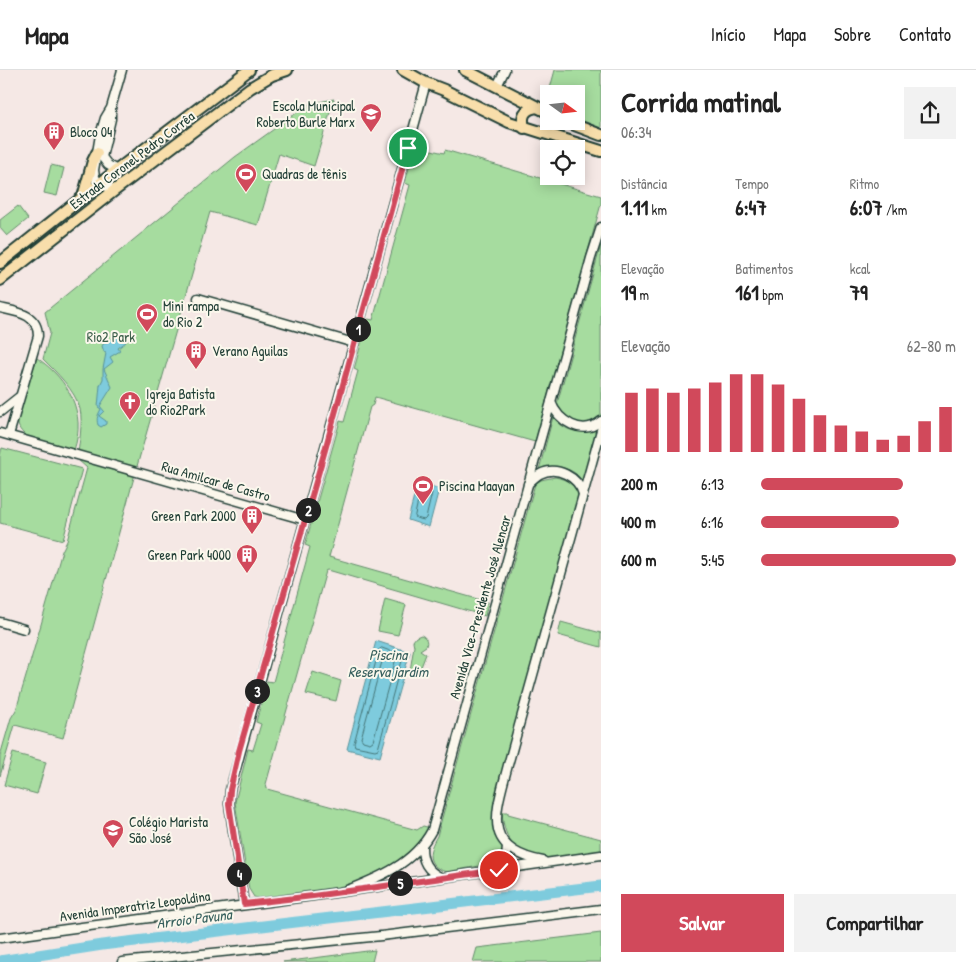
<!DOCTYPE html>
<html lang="pt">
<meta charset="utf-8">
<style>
:root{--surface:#fff;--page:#f2f2f2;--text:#222;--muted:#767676;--line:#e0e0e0;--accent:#d1495b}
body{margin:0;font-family:"Patrick Hand",sans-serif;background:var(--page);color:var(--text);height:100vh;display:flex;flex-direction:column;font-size:19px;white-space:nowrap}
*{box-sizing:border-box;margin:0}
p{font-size:16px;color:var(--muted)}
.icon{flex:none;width:28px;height:28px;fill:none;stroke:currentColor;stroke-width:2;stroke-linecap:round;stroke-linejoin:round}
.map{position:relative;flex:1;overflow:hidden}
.drawer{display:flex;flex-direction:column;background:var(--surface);width:375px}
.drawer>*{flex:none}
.needle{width:32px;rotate:105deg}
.tools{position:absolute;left:540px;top:15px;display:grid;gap:10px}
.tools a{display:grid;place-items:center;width:45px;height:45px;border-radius:0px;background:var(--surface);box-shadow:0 2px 12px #0003;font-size:25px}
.pin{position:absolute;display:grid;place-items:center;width:42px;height:42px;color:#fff;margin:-21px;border:2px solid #fff;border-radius:50%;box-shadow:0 1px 5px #0007}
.km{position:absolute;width:25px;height:25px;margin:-12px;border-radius:50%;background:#222;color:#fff;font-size:14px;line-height:25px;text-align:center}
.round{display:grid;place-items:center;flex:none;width:52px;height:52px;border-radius:0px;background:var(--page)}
.overview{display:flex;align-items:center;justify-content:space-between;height:85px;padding:0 20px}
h1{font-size:28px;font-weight:700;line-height:38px}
.stats{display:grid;grid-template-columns:repeat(3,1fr);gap:8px;height:85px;padding:5px 20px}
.stats div{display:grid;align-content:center}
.stats b{font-size:21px;font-weight:700}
.stats small{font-size:14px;font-weight:400}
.stats p{font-size:14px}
.chart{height:140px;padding:10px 20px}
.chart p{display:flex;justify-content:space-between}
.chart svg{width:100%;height:90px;margin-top:5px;stroke:var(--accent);stroke-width:6}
.button{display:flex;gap:10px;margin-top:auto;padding:10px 20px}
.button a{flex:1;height:58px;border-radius:0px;background:var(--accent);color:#fff;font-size:20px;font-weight:700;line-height:58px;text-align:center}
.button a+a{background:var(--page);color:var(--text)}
ul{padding:0 20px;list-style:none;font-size:16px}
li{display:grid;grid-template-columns:80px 60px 1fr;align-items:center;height:38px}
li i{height:12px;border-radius:6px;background:var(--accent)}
header{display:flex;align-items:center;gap:30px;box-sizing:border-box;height:70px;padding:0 25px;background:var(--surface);border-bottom:1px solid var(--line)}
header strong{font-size:24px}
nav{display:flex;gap:28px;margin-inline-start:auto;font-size:18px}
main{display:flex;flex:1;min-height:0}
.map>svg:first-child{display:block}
.green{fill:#a6dc9f;stroke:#628c6a}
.water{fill:#7ecbdd;stroke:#589299}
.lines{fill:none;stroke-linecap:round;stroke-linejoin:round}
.shore{stroke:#457678;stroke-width:1}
.river{stroke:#7ecbdd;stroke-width:11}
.minor-casing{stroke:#1f3d34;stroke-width:11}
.major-casing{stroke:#1f3d34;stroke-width:14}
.minor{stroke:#fbf7ec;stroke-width:8}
.major{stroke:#f8deab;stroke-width:10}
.route-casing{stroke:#fff;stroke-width:10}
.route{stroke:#d1495b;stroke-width:6}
.labels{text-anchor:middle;stroke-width:4;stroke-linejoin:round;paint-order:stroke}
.poi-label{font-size:14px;fill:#1f3d34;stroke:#fbf7ec;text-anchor:start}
.street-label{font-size:14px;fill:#1f3d34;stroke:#fbf7ec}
.park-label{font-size:14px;fill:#3a5d49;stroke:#fbf7ec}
.water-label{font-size:15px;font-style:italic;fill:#37605e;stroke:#fbf7ec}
</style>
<header>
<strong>Mapa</strong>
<nav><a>Início</a><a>Mapa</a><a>Sobre</a><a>Contato</a></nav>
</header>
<main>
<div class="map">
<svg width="601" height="892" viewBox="0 0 601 892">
<rect width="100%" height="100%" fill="#f5e8e5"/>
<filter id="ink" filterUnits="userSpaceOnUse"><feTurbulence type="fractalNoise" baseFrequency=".02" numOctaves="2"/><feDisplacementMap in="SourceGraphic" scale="10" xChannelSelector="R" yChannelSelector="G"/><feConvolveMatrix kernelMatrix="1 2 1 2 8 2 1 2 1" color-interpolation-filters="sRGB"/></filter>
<g filter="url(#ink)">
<g class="green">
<path d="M 555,0 L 601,0 L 601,58 L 576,48 L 576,24 L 549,24 L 549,34 L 546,33 Z"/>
<path d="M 334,29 L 314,96 L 279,84 L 258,155 L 210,142 L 139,389 L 63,668 L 15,655 L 0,706 L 0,686 L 11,648 L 16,640 L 30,593 L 62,481 L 67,471 L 87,398 L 77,389 C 79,376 83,352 80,339 C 75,320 56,302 43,289 L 50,263 L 45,242 L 235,87 L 309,34 Z"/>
<path d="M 415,76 L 444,83 L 445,80 L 601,126 L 601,134 L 535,372 L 375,327 L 373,335 L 370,337 L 329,487 L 488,532 L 485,546 L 328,500 L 326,501 L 266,714 L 267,719 L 417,760 L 423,756 L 431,758 L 416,778 L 390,798 L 367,810 L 338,817 L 258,828 L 254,827 L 249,819 L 235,732 L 248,679 L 253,680 L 261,654 L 256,652 L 267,611 L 273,612 L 310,477 L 305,475 L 340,351 L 344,352 L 358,301 L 354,299 L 368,249 L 373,250 L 410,115 L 405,113 Z"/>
<path d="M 51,95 L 64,98 L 57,126 L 44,123 Z"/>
<path d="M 18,136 L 28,149 L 7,166 L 0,158 L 0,150 Z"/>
<path d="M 601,175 L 601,347 C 587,361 564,351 557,334 Z"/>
<path d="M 37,288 C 68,309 87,343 74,380 L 27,367 C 23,363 19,360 18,354 C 17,338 32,304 37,288 Z"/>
<path d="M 553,347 C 565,362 581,365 598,359 L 583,413 C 575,396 554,395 539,400 Z"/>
<path d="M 2,378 L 82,399 L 63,470 L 0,453 L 0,385 Z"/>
<path d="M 555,407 C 566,409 577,415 580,426 L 493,740 C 489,766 513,768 501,792 L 446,802 C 425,795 428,781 437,766 L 535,414 L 541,410 Z"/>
<path d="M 385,529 L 406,535 L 398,565 L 378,561 Z"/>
<path d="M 561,552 L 601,563 L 601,577 L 558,565 Z"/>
<path d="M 421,565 C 426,567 428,571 426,576 L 420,580 L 426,584 L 419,602 L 410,601 L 414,576 L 413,571 L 416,567 Z"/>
<path d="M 313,602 L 341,611 L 336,631 L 306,624 Z"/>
<path d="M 13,683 L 46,692 L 37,724 L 4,715 Z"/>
<path d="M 502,742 L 508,742 L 508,744 L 601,769 L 601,781 C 559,787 506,803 502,742 Z"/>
<path d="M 601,863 L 601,892 L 473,892 L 477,878 Z"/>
<path d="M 375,880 L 372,892 L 283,892 Z"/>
</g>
<g class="water">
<path d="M 117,265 L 124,267 L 126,272 L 118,278 L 120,281 L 110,287 L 113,292 L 104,299 L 112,317 L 100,336 L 104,341 L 99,346 L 106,351 L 106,354 L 101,357 L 98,355 C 96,348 98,345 101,339 L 98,337 L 100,315 L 103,309 L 103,299 L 106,283 L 104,282 L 102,276 C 105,270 114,270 117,265 Z"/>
<path d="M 418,411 L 439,419 L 429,457 L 408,450 Z"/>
<path d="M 376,571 L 410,582 L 380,687 L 347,679 Z"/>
</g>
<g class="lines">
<g class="shore">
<path d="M 421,419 L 424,419 L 432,423 L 426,448 L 424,450 L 416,448 L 415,446 Z"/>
<path d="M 382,578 L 401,585 L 403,587 L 378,679 L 375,680 L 355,676 L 354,673 L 379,580 Z"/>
<path d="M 386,586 L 394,589 L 395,592 L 373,671 L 370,673 L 363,671 L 361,668 L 383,588 Z"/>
</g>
<path class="river" d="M 0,891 L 102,875 L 601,816"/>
<g class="minor-casing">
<g id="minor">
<path d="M 497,16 L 505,0"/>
<path d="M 111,40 L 111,49 L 102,87 L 108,95 L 117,100"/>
<path d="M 115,120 L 99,114 L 95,107 L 94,100 L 100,65 L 105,48 L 111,38 L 122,0"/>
<path d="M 198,228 L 354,273"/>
<path d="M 0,238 C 18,242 38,244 38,266 L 9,365"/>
<path d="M 551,332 C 558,351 582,367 601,351"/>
<path d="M 0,342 L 19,327"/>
<path d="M 0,363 L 305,450"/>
<path d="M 528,414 C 531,411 536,406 540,404 C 557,395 578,407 583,424"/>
<path d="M 0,552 L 24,559"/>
<path d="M 422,777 C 422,792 427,800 440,807"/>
<path d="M 543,791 C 480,779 496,742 508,695 L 601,360"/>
<path d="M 499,800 L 506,789 L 507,776"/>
<path d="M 345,821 C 378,808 414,794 432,760 L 591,188 L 601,157"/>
<path d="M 244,834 L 229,734 L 230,720 L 426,13"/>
<path d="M 0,868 L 313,826 L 601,785"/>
<path d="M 122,892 L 381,866 L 601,839"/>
</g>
</g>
<g class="major-casing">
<g id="major">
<path d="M 403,0 L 426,13 L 444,20 L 509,52 L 601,81"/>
<path d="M 465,0 L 549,43"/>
<path d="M 564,51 L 601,65"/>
<path d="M 524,58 C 521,46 524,39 537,37"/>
<path d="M 83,127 L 93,91 L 97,83"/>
<path d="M 0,193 L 117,100 L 249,0"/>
<path d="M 0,210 L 115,120 L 250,18 L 272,5 L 287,0"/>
</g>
</g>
<use href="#minor" class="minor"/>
<use href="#major" class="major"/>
</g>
</g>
<g class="lines" filter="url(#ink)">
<g class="route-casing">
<path id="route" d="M 408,78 L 325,380 L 239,681 L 230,720 L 229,734 L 244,834 L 313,826 L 499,800"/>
</g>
<use href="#route" class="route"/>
</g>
<defs>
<g id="school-pin" transform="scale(1.125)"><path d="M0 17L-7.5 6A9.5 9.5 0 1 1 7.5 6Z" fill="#d1495b" stroke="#fbf7ec"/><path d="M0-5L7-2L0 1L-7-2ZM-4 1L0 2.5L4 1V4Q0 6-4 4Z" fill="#fff"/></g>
<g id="building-pin" transform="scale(1.125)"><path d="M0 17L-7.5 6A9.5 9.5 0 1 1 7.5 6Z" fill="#d1495b" stroke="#fbf7ec"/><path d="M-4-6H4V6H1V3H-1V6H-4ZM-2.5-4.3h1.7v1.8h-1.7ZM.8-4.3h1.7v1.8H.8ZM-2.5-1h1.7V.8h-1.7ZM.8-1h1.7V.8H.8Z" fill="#fff"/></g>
<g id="stadium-pin" transform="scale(1.125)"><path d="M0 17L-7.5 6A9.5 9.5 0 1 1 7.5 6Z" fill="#d1495b" stroke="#fbf7ec"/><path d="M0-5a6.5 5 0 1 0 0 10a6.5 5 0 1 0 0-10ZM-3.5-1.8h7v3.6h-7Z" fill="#fff"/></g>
<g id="church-pin" transform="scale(1.125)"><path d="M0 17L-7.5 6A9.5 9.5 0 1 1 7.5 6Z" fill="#d1495b" stroke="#fbf7ec"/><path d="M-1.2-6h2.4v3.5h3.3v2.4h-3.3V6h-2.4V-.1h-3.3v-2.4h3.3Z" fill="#fff"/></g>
</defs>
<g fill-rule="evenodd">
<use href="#school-pin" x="371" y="44"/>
<use href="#building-pin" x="54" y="62"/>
<use href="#stadium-pin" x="246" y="104"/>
<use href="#stadium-pin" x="147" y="244"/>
<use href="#building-pin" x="196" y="281"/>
<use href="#church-pin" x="130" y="332"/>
<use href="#stadium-pin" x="423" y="416"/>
<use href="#building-pin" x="252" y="446"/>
<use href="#building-pin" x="247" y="485"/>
<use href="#school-pin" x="113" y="760"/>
</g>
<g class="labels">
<g class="poi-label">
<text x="355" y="41" text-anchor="end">Escola Municipal<tspan x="355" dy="16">Roberto Burle Marx</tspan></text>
<text x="70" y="67">Bloco 04</text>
<text x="262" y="109">Quadras de tênis</text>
<text x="163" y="241">Mini rampa<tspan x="163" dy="16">do Rio 2</tspan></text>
<text x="212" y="286">Verano Aguilas</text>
<text x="146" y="329">Igreja Batista<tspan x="146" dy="16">do Rio2Park</tspan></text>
<text x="439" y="421">Piscina Maayan</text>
<text x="236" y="451" text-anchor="end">Green Park 2000</text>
<text x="231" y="490" text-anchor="end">Green Park 4000</text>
<text x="129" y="757">Colégio Marista<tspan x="129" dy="16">São José</tspan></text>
</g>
<g class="street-label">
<text transform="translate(132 90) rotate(-37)" y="5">Estrada Coronel Pedro Corrêa</text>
<text transform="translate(216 411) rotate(16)" y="5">Rua Amilcar de Castro</text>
<text transform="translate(480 537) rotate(-74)" y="5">Avenida Vice-Presidente José Alencar</text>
<text transform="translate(135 836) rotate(-8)" y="5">Avenida Imperatriz Leopoldina</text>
</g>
<g class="park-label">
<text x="111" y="272">Rio2 Park</text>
</g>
<g class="water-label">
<text x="388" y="590">Piscina<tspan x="388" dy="17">Reserva jardim</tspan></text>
<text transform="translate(194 849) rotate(-7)" y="5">Arroio Pavuna</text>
</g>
</g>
</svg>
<div class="tools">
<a><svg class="needle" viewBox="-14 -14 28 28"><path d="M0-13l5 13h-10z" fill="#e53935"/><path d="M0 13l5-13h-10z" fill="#767676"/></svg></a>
<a><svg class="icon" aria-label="locate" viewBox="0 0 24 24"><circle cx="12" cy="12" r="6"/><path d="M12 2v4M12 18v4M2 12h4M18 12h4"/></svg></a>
</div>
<div class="pin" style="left:408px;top:78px;background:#1e9e55"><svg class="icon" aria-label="arrive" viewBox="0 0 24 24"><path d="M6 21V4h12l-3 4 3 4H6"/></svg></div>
<div class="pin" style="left:499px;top:800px;background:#d93025"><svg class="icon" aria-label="check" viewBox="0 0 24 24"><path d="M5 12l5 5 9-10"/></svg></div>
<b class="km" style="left:358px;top:259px">1</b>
<b class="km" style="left:308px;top:440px">2</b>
<b class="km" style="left:257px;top:621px">3</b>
<b class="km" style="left:239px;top:804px">4</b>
<b class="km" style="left:400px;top:813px">5</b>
</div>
<section class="drawer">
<div class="overview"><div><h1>Corrida matinal</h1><p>06:34</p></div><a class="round"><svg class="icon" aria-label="share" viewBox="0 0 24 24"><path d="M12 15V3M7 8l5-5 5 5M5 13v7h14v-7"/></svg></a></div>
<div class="stats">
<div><p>Distância</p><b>1.11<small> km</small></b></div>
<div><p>Tempo</p><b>6:47</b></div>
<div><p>Ritmo</p><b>6:07<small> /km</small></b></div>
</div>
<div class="stats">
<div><p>Elevação</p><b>19<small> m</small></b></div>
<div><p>Batimentos</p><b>161<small> bpm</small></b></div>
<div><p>kcal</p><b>79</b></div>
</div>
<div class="chart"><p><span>Elevação</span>62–80 m</p>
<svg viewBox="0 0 160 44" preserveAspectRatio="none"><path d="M5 44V15M15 44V13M25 44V15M35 44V13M45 44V10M55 44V6M65 44V6M75 44V11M85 44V18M95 44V26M105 44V31M115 44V34M125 44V38M135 44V36M145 44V29M155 44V22"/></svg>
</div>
<ul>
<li><b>200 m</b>6:13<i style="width:73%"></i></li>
<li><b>400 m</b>6:16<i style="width:71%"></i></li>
<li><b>600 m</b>5:45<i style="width:100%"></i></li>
</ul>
<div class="button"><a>Salvar</a><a>Compartilhar</a></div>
</section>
</main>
